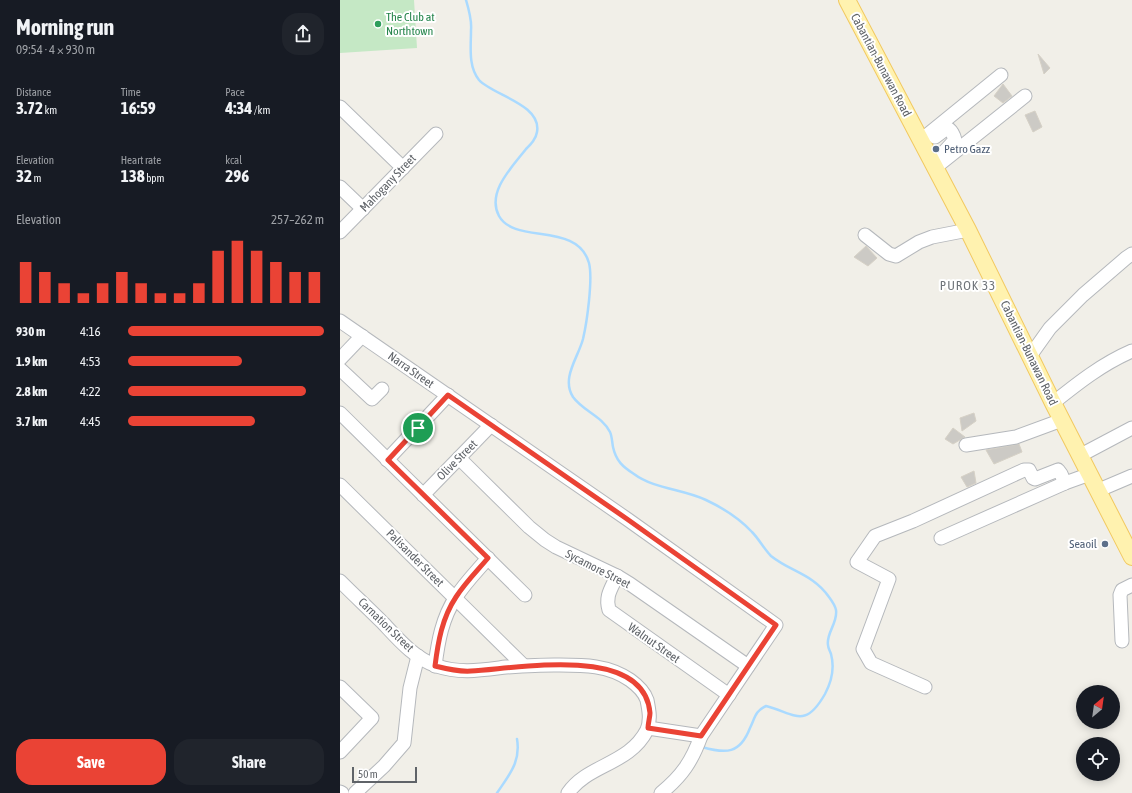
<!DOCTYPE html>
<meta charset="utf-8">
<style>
:root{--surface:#171b24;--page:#20242c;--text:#f1f3f6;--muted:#9ea1a6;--accent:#ea4335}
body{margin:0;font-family:"Asap Condensed",sans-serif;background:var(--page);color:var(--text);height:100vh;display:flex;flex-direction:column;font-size:15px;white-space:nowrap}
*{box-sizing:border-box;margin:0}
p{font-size:13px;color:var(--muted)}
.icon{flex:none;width:22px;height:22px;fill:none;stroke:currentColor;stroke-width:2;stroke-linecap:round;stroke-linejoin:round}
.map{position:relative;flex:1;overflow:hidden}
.details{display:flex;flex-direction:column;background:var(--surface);width:340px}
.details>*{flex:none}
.needle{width:26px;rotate:29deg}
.tools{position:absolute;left:736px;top:685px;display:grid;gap:8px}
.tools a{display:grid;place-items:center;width:44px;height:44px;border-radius:50%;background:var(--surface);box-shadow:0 2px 10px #0003;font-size:20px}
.scale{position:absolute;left:12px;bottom:10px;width:65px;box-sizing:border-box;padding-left:4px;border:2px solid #5f6368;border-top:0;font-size:11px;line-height:14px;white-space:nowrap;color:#5f6368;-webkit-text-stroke:3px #fff;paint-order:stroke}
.pin{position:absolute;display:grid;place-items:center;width:34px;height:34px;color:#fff;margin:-17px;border:2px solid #fff;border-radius:50%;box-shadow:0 1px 4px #0007}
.round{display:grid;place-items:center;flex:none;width:42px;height:42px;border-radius:16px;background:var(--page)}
.summary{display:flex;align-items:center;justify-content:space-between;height:68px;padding:0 16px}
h1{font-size:22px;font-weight:700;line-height:30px}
.figures{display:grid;grid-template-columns:repeat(3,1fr);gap:6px;height:68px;padding:4px 16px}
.figures div{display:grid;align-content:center}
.figures b{font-size:17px;font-weight:700}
.figures small{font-size:11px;font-weight:400}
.figures p{font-size:11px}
.chart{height:112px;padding:8px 16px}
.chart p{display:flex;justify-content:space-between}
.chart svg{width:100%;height:72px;margin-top:4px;stroke:var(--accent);stroke-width:6}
.cta{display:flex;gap:8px;margin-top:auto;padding:8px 16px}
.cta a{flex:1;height:46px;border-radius:16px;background:var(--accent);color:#fff;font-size:16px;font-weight:700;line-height:46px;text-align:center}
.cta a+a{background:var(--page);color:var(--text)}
ul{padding:0 16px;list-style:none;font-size:13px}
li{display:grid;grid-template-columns:64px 48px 1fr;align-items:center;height:30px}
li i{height:10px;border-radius:5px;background:var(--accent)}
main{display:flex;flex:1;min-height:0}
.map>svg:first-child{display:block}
.green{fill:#c5e8c5}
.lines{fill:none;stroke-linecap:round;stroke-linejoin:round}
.stream{stroke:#aadaff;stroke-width:2.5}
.building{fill:#cccac5;stroke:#d6d1c6}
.minor-casing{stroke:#b5b8bc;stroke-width:15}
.major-casing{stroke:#f2c960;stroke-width:18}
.minor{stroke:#fff;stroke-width:13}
.major{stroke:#fff2af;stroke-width:16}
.route-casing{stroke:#fff;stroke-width:8}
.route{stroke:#ea4335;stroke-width:5}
.leisure-dot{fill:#2e9e5b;stroke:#fff;stroke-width:1.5}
.service-dot{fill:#5c6f8a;stroke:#fff;stroke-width:1.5}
.labels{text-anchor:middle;stroke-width:4;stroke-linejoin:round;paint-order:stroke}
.leisure-label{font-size:12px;fill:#27864d;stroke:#fff;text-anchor:start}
.street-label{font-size:12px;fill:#5f6368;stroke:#fff}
.service-label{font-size:12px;fill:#4e5e75;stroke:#fff;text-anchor:start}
.neighbourhood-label{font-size:13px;letter-spacing:1px;fill:#70757a;stroke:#fff}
</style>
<main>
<section class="details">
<div class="summary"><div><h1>Morning run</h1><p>09:54 · 4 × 930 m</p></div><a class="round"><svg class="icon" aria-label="share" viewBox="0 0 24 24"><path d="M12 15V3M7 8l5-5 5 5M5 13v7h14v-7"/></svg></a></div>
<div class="figures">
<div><p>Distance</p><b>3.72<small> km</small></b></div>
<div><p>Time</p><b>16:59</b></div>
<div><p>Pace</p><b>4:34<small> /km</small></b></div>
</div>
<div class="figures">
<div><p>Elevation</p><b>32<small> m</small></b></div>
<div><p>Heart rate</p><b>138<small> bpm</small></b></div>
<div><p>kcal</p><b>296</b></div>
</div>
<div class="chart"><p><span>Elevation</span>257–262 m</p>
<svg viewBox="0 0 160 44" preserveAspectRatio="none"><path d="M5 44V19M15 44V25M25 44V32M35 44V38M45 44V32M55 44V25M65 44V32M75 44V38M85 44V38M95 44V32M105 44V12M115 44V6M125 44V12M135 44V19M145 44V25M155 44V25"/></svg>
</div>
<ul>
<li><b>930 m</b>4:16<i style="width:100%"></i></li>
<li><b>1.9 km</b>4:53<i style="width:58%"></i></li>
<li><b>2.8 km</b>4:22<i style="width:91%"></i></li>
<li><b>3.7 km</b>4:45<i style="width:65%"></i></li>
</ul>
<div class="cta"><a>Save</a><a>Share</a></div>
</section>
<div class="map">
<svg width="792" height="793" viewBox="0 0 792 793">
<rect width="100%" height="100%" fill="#f1efe8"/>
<path class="green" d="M 0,0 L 74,0 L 77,48 L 0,53 Z"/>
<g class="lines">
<g class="stream">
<path d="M 126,0 C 129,10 132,20 131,30 C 131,47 128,66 139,80 C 152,95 202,104 197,132 C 196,139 191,144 186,149 C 173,166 146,192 159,216 C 175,245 237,221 249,263 C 253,279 247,322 243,339 C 238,358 221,378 233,397 C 243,411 262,416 270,432 C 272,436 272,442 273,447 C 276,461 283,467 294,474 C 314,489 343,489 366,500 C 383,508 399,518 412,532 C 419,539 424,549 431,556 C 451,572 473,574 489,597 C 492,601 495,605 496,610 C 498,623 486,633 488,645 C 488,648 490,651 491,654 C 495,669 492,681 485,694 C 465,729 456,714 426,706 C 415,711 415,718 410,728 C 400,754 386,754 362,747"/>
<path d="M 157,793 C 169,775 181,762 177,739"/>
</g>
</g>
<g class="building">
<path d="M 698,54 L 710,68 L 704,74 Z"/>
<path d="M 663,84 L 672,96 L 663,103 L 654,96 Z"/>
<path d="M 695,111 L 702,127 L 693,132 L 685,115 Z"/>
<path d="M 526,246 L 537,258 L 528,266 L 514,257 Z"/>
<path d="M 634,413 L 636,421 L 622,431 L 620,418 Z"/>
<path d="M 613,428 L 625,437 L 613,444 L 605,439 Z"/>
<path d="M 679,444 L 682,452 L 654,464 L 646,450 Z"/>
<path d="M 634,471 L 636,483 L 627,487 L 621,477 Z"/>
</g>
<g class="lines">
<g class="minor-casing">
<g id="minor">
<path d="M 0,107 L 63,168"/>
<path d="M 595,137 L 607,128 C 611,129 614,136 615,140 L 603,153"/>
<path d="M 581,140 L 661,75"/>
<path d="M 596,167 L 685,96"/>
<path d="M 0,187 L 23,209"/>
<path d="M 0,232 L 96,134"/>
<path d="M 525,235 L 549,254 L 556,256 L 579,242 L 592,237 L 628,230"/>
<path d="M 0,321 L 287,519 L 436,625 L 361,736 C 352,761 342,776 321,793"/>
<path d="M 690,356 L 710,328 L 743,295 L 786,258 L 792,254"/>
<path d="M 0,359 L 22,336"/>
<path d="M 0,369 L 32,399 L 42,389"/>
<path d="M 713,403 C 738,383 762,364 792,351"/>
<path d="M 0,413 L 185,595"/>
<path d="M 626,445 L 676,437 L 722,420"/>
<path d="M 741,455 L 792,428"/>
<path d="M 119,458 L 189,527 L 205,540 L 216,547 L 277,576 L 290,584 L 408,666"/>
<path d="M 47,460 L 108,395"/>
<path d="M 0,485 L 183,665"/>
<path d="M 759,490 L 792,476"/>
<path d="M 83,495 L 151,425"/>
<path d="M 601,538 L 725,483 L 750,474"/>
<path d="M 277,576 C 271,589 265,596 269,610 L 389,695"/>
<path d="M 0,581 C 14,595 29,609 43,623 C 58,639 75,659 97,666 C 120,674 142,670 166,667 C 182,666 198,665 214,665 C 241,665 267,664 290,680 C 297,685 304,691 307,700 C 309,710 311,720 307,730 C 289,765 248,764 228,793"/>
<path d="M 782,641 L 780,595 L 782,590 L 792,585"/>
<path d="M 95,666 C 98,642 102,618 116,597 C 125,583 137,571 148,558"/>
<path d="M 0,687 L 32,718 L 0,752"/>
<path d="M 585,687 L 531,663 L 523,649 L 549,579 L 517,562 L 535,536 L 573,521 L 684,470 L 689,470 L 693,478 L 695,479 L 718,470 L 721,474 L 725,483"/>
<path d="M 308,728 L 361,736"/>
<path d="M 0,792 L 2,793"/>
<path d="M 15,793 L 44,766 L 64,743 L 70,688 L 78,656"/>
</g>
</g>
<g class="major-casing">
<path id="major" d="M 507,0 L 628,230 L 713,403 L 792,557"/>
</g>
<use href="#minor" class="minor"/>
<use href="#major" class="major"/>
</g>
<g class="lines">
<g class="route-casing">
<path id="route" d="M 108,395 L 287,519 L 436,625 L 361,736 L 308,728 C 308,723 310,717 310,713 C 304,643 176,669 131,671 C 119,672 107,669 95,666 C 98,642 102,618 116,597 C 125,583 137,571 148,558 L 48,460 Z"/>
</g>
<use href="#route" class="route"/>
</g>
<circle class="leisure-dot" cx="38" cy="24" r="4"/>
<g class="service-dot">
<circle cx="596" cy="149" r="4"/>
<circle cx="765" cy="544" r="4"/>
</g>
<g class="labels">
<g class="leisure-label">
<text x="46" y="21">The Club at<tspan x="46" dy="14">Northtown</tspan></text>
</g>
<g class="street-label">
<text transform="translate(541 65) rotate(62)" y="4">Cabantian-Bunawan Road</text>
<text transform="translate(48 183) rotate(-46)" y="4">Mahogany Street</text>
<text transform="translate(689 353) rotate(64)" y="4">Cabantian-Bunawan Road</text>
<text transform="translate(71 370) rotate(35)" y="4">Narra Street</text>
<text transform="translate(117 460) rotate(-45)" y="4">Olive Street</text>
<text transform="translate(75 558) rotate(45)" y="4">Palisander Street</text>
<text transform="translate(258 569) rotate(27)" y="4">Sycamore Street</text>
<text transform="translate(46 625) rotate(44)" y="4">Carnation Street</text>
<text transform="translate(314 643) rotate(35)" y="4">Walnut Street</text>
</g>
<g class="service-label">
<text x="604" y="153">Petro Gazz</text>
<text x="757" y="548" text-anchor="end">Seaoil</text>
</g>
<g class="neighbourhood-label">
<text x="628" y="290">PUROK 33</text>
</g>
</g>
</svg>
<div class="tools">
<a><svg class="needle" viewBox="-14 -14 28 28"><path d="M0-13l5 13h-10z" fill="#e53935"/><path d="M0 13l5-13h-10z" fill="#9ea1a6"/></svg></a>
<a><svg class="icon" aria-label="locate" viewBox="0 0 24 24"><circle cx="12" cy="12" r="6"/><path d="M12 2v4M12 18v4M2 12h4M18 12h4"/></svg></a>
</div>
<div class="scale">50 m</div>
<div class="pin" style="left:78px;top:428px;background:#1e9e55"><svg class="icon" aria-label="arrive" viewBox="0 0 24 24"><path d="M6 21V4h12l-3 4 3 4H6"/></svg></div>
</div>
</main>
